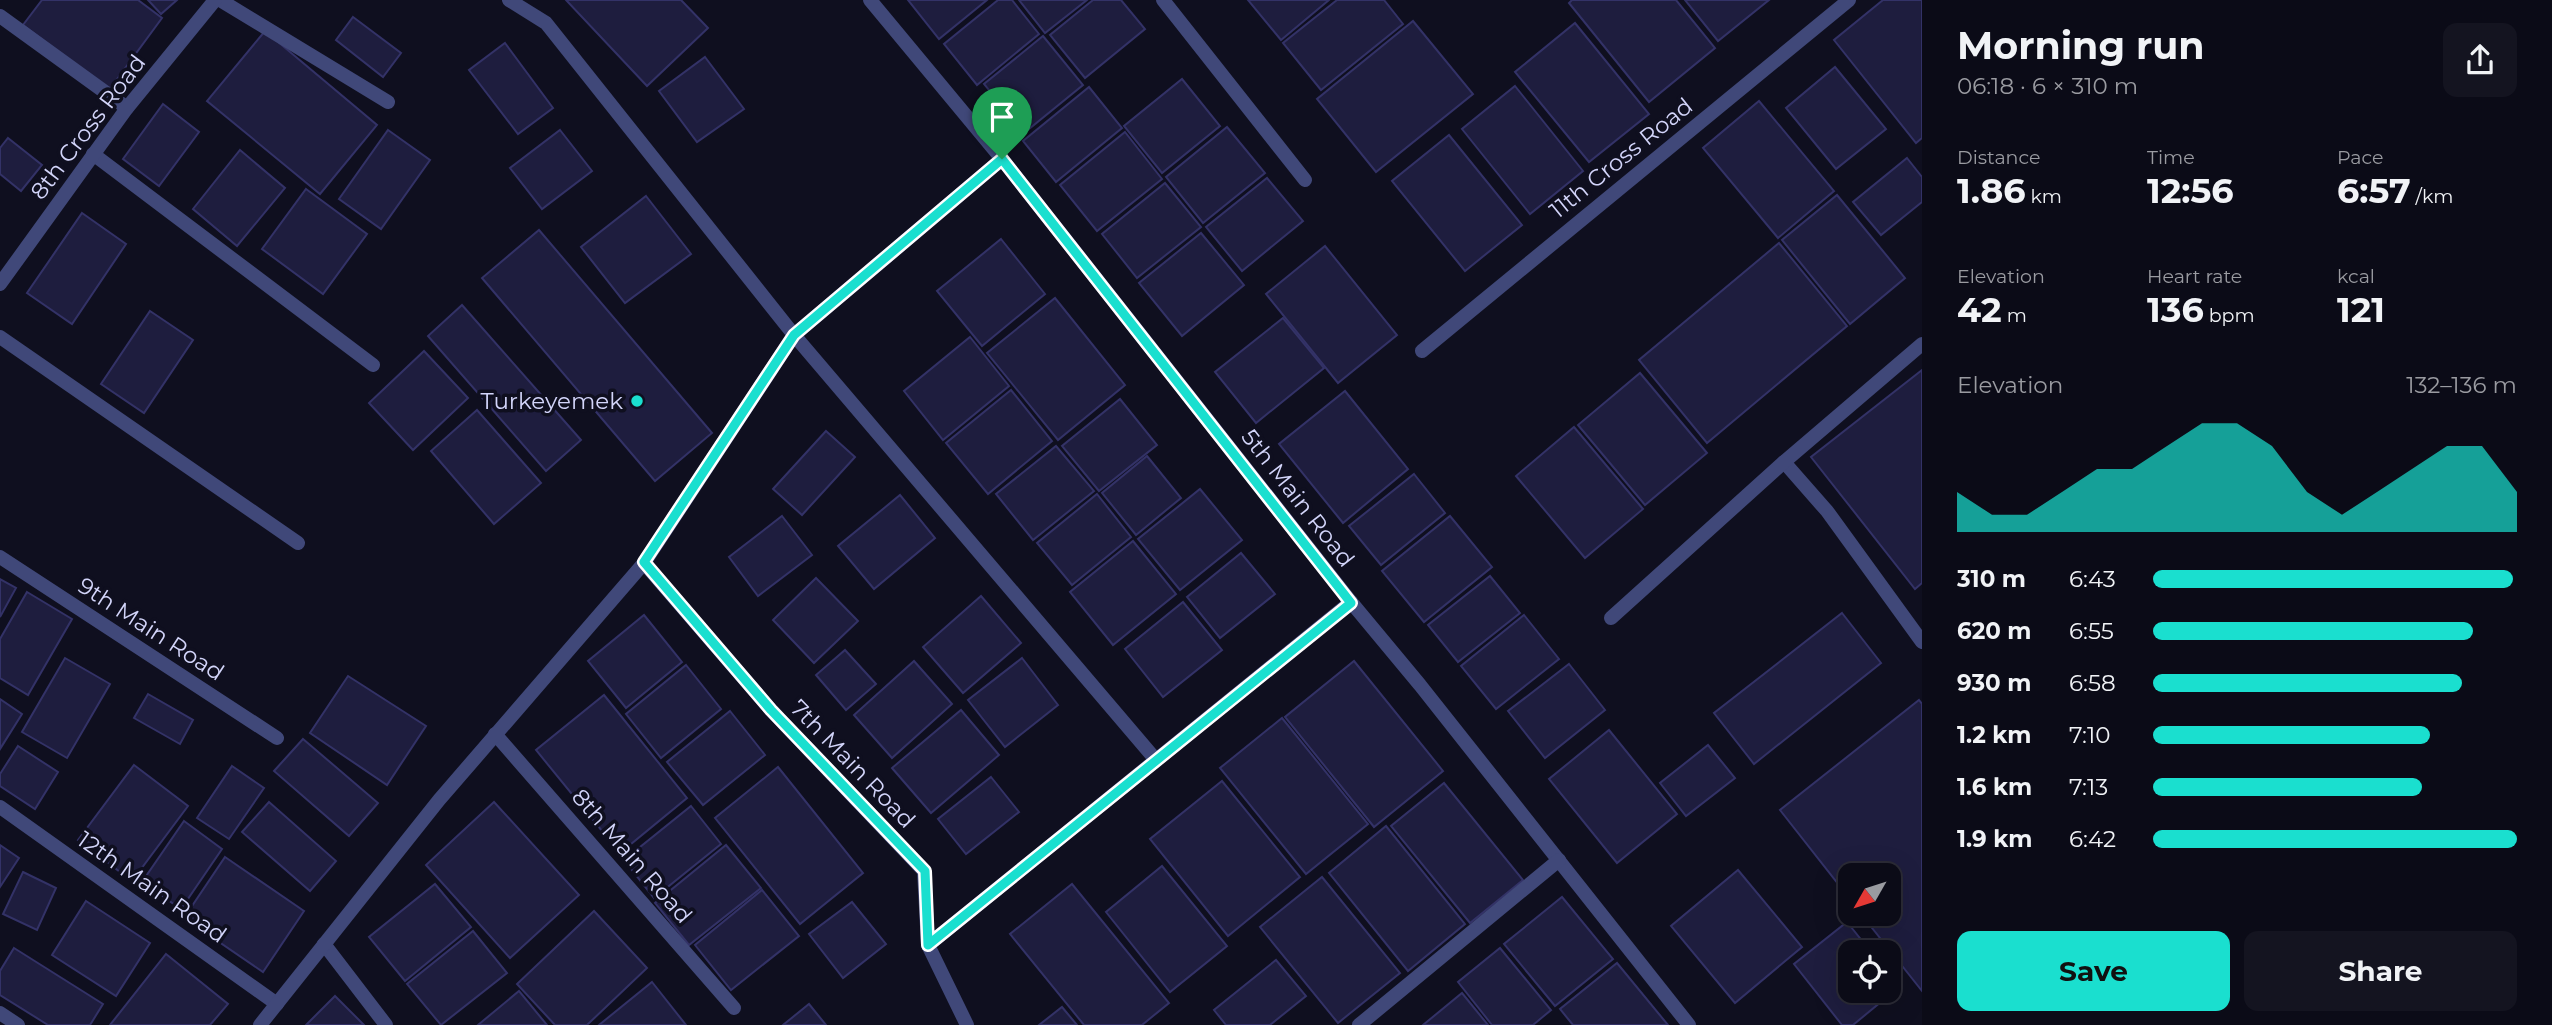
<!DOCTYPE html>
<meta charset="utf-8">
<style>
:root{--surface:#0b0b17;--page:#141420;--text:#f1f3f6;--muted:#9a9ba1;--line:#2b2b36;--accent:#1adfcf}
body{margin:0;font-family:Montserrat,sans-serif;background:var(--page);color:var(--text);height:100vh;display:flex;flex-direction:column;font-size:26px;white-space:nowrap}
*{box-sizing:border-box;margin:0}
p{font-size:23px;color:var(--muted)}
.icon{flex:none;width:38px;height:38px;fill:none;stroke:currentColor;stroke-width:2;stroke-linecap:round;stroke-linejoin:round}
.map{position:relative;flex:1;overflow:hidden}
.panel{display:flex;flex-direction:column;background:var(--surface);width:630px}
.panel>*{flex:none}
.needle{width:46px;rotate:231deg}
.buttons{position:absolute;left:1838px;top:863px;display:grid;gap:14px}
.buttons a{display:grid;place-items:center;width:63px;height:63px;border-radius:14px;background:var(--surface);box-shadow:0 7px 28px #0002,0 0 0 2px var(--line);font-size:35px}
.pin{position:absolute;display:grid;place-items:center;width:60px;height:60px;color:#fff;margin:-72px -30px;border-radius:50% 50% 50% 0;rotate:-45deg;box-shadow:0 0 7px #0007}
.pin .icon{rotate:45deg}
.round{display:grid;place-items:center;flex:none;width:74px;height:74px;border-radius:14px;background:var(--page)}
.summary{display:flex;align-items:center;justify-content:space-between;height:119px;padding:0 35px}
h1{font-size:38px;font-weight:700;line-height:52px}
.stats{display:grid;grid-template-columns:repeat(3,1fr);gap:10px;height:119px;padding:7px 35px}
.stats div{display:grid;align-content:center}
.stats b{font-size:35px;font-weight:700}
.stats small{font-size:19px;font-weight:400}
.stats p{font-size:19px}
.chart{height:196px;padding:14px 35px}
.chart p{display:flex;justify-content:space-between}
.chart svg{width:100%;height:126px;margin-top:7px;fill:var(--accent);opacity:.7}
.button{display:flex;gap:14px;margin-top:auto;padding:14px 35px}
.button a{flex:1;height:80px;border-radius:14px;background:var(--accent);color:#111;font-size:28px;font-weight:700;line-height:80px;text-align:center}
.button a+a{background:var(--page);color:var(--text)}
ul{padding:0 35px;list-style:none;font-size:23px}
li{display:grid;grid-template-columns:112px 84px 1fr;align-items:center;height:52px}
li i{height:18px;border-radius:9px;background:var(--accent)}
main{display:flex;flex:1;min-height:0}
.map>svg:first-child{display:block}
.building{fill:#1e1d3e;stroke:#333267;stroke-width:2}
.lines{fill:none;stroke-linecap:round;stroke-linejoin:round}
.street{stroke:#404879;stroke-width:14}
.route-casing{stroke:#fff;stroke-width:14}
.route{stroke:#1adfcf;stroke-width:9}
.poi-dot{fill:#1adfcf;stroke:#0f0f1f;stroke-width:2.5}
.labels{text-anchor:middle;stroke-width:7;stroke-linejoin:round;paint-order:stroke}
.street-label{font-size:23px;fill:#d3d5fa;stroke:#0f0f1f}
.poi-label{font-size:23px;fill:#d3d5fa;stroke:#0f0f1f;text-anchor:end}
</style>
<main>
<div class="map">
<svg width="1922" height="1025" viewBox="0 0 1922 1025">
<rect width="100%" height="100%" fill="#0f0f1f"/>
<g class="building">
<path d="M 42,0 L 138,0 L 162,18 L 109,90 L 23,25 Z"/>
<path d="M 148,0 L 177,0 L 161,14 Z"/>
<path d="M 566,0 L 681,0 L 708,28 L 647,86 Z"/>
<path d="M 908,0 L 987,0 L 939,39 Z"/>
<path d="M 998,0 L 1012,0 L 1039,34 L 977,85 L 944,44 Z"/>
<path d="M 1019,0 L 1087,0 L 1045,33 Z"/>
<path d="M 1093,0 L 1121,0 L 1145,29 L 1085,78 L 1050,35 Z"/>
<path d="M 1248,0 L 1329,0 L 1281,40 Z"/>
<path d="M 1337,0 L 1384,0 L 1403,24 L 1321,90 L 1283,43 Z"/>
<path d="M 1572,0 L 1676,0 L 1715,48 L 1649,102 L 1569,3 Z"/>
<path d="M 1685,0 L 1769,0 L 1718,41 Z"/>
<path d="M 1883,0 L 1922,0 L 1922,138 L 1916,143 L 1834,40 Z"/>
<path d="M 353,17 L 401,53 L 383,77 L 336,40 Z"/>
<path d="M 1413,21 L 1473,94 L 1376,172 L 1317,99 Z"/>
<path d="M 1575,23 L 1649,114 L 1589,162 L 1515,72 Z"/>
<path d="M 265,31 L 377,125 L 320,194 L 207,101 Z"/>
<path d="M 1043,36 L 1083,85 L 1024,133 L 984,84 Z"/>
<path d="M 505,43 L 553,108 L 518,134 L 469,70 Z"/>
<path d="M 705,57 L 744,109 L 697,142 L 659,91 Z"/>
<path d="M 1835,67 L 1886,129 L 1836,169 L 1786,108 Z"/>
<path d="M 1182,79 L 1220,126 L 1162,173 L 1124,126 Z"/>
<path d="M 1515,86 L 1583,171 L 1530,214 L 1462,129 Z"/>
<path d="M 1089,87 L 1122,128 L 1056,182 L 1023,141 Z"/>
<path d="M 1759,101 L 1834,191 L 1778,238 L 1703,148 Z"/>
<path d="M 163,104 L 199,132 L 159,186 L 123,159 Z"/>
<path d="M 1227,127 L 1265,173 L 1203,223 L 1166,177 Z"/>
<path d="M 388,130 L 430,160 L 381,229 L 339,199 Z"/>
<path d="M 560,130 L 592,171 L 542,209 L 510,168 Z"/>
<path d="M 1125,132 L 1162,179 L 1097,231 L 1060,185 Z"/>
<path d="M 1449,135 L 1522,225 L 1465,271 L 1392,181 Z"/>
<path d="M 8,138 L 42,165 L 21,191 L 0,174 L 0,148 Z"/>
<path d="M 240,150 L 285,188 L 237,246 L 193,209 Z"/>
<path d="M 1907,158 L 1922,177 L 1922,202 L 1881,235 L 1853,202 Z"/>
<path d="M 1267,178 L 1303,221 L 1242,271 L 1206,227 Z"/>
<path d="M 1165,183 L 1201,227 L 1137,278 L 1102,234 Z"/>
<path d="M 306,189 L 367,234 L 323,294 L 262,249 Z"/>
<path d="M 1837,195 L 1905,278 L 1850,324 L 1782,240 Z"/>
<path d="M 646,196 L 691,254 L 625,303 L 581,247 Z"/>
<path d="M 82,213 L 126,244 L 72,324 L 27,293 Z"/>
<path d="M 539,230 L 712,433 L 655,481 L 482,278 Z"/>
<path d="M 1201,233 L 1244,285 L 1182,336 L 1139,283 Z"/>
<path d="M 1001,239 L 1045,294 L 982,346 L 937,291 Z"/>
<path d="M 1779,243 L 1847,326 L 1707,443 L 1639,360 Z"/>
<path d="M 1325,246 L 1397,335 L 1338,383 L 1266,294 Z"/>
<path d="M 1055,298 L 1125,385 L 1058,440 L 987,353 Z"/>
<path d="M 462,305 L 581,440 L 546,471 L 428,336 Z"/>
<path d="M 150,311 L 193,340 L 144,413 L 101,384 Z"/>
<path d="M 1283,318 L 1324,368 L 1256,423 L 1215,372 Z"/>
<path d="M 970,337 L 1009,386 L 943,440 L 904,391 Z"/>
<path d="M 424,351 L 468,398 L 413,450 L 369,403 Z"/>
<path d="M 1922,370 L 1922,583 L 1915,589 L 1811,457 Z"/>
<path d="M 1640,373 L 1707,453 L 1645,505 L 1578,425 Z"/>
<path d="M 1011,390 L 1052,441 L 988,494 L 946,443 Z"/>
<path d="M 1345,391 L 1408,469 L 1343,523 L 1279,444 Z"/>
<path d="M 1120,399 L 1157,445 L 1099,491 L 1062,446 Z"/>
<path d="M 477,410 L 541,483 L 494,524 L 431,451 Z"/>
<path d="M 1574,427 L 1643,509 L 1585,558 L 1516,476 Z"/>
<path d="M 826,431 L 855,457 L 802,515 L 773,489 Z"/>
<path d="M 1056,446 L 1094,491 L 1033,540 L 996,494 Z"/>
<path d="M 1147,456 L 1181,498 L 1136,535 L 1102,493 Z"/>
<path d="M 1414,474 L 1445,513 L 1381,565 L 1349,526 Z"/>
<path d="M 1200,489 L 1242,540 L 1180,590 L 1138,539 Z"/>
<path d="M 1097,494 L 1131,537 L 1072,585 L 1037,543 Z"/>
<path d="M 900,495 L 935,538 L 874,589 L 838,546 Z"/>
<path d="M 782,516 L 812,555 L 758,596 L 729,557 Z"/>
<path d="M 1450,516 L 1492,567 L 1424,622 L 1382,571 Z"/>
<path d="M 1133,541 L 1176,594 L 1113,645 L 1070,592 Z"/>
<path d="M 1241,553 L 1275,594 L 1220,638 L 1187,597 Z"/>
<path d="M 1490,576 L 1520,613 L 1458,662 L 1428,625 Z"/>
<path d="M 816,578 L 858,621 L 814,663 L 773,620 Z"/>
<path d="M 0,579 L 16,588 L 0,617 Z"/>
<path d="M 27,592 L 72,619 L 28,695 L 0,678 L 0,639 Z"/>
<path d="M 981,596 L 1021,643 L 963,693 L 923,647 Z"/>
<path d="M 1183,602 L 1222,650 L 1163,697 L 1125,649 Z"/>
<path d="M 1842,613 L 1881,663 L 1754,764 L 1714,713 Z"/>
<path d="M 644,615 L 682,662 L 626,708 L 588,661 Z"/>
<path d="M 1524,615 L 1559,659 L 1496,709 L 1461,666 Z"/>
<path d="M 845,650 L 876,684 L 846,710 L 816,675 Z"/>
<path d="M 65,658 L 110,684 L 67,758 L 22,732 Z"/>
<path d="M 1022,658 L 1058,705 L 1005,747 L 968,700 Z"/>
<path d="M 914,661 L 952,704 L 892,758 L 854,715 Z"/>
<path d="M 1354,661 L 1443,771 L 1374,827 L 1285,717 Z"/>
<path d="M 1569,664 L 1605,710 L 1545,758 L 1508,711 Z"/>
<path d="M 686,665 L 721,709 L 661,758 L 626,714 Z"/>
<path d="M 348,676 L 426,726 L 387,785 L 310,733 Z"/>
<path d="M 148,694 L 193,720 L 180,744 L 134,718 Z"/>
<path d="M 604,695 L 687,798 L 620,853 L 536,750 Z"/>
<path d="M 0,699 L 22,714 L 0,749 Z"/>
<path d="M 1919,700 L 1922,704 L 1922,991 L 1861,914 L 1888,914 L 1888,875 L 1850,875 L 1850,899 L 1780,810 Z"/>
<path d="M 961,710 L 999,755 L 931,813 L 892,768 Z"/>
<path d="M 730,711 L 765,755 L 703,805 L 667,762 Z"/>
<path d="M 1282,718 L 1368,824 L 1306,874 L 1220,768 Z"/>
<path d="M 1609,730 L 1677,814 L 1617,863 L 1549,779 Z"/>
<path d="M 303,739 L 378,803 L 349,836 L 274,771 Z"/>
<path d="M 1708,745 L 1735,778 L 1686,816 L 1660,783 Z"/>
<path d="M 18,746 L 58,772 L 35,809 L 0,786 L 0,774 Z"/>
<path d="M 134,765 L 188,806 L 132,881 L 78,840 Z"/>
<path d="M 232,766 L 264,788 L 229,839 L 197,818 Z"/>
<path d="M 778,767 L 863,873 L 800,924 L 715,818 Z"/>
<path d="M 991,777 L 1019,812 L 966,854 L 938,819 Z"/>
<path d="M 1222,781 L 1300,877 L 1228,936 L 1150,839 Z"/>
<path d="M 1444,783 L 1523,880 L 1470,923 L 1391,826 Z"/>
<path d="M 269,802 L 336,861 L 310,891 L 242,832 Z"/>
<path d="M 494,802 L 579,895 L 510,958 L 426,865 Z"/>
<path d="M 691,806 L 721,844 L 654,898 L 624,860 Z"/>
<path d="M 184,821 L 222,849 L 181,909 L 142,882 Z"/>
<path d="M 1386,826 L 1465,924 L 1408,971 L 1329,873 Z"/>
<path d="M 0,845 L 19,858 L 0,887 Z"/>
<path d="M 726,845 L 761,888 L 689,945 L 655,903 Z"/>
<path d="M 225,857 L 304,911 L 263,972 L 184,918 Z"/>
<path d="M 1162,866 L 1227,946 L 1170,992 L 1106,912 Z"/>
<path d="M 1738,870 L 1802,947 L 1735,1003 L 1671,926 Z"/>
<path d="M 23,872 L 56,888 L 37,930 L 3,914 Z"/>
<path d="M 1322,877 L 1400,973 L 1338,1023 L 1260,927 Z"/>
<path d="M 435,884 L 471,927 L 405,981 L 369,937 Z"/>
<path d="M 1072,884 L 1169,1003 L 1142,1025 L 1084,1025 L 1010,934 Z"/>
<path d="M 762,890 L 799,936 L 731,990 L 695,945 Z"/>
<path d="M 1562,897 L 1613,959 L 1555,1006 L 1504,944 Z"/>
<path d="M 86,901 L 150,943 L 116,996 L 52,955 Z"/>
<path d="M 852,902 L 886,944 L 843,978 L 809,934 Z"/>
<path d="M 594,911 L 647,968 L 587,1025 L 555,1025 L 517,984 Z"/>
<path d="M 1847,922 L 1871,952 L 1850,952 L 1850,990 L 1888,990 L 1888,973 L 1899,987 L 1853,1025 L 1842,1025 L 1794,964 Z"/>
<path d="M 473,931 L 507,973 L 441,1025 L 407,984 Z"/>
<path d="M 14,948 L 103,1004 L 90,1025 L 48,1025 L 0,995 L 0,971 Z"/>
<path d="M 1500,948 L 1551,1010 L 1533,1025 L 1492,1025 L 1458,982 Z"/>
<path d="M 166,954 L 228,1004 L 210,1025 L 110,1025 Z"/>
<path d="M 1276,960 L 1306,996 L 1270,1025 L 1226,1025 L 1214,1010 Z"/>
<path d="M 1617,963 L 1668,1025 L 1573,1025 L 1560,1009 Z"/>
<path d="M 652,982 L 686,1025 L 599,1025 Z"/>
<path d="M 519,991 L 547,1025 L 478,1025 Z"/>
<path d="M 1462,993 L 1488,1025 L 1423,1025 Z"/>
<path d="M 335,996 L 364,1025 L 306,1025 Z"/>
<path d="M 809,1004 L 826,1025 L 783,1025 Z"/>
<path d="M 1062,1007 L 1077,1025 L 1039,1025 Z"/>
</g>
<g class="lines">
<g class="street">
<path d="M 220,0 L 388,102"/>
<path d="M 509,0 L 546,23 L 794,335 L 1156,760"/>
<path d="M 870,0 L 1002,159 L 1351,602 L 1420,685 L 1689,1025"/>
<path d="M 1163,0 L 1305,180"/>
<path d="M 0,16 L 127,108"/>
<path d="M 93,154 L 373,365"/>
<path d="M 0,284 L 127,108 L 215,0"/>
<path d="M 0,337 L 298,543"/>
<path d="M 1422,351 L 1849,0"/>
<path d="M 1784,462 L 1827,511 L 1922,642"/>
<path d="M 0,557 L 277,738"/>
<path d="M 644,563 L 771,710 L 924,871 L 928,945 L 967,1025"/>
<path d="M 1611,618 L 1784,462 L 1922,344"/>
<path d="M 495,734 L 734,1008"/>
<path d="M 0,807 L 277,1004"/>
<path d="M 324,944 L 386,1025"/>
<path d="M 928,945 L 1351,602"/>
<path d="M 0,1013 L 18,1025"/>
<path d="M 260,1025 L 439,800 L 644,563 L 794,335 L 1002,159"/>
<path d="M 1359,1025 L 1559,860"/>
</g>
</g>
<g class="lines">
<g class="route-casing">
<path id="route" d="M 1002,159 L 1351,603 L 928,945 L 925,871 L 771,710 L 644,562 L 794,335 Z"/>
</g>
<use href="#route" class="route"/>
</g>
<circle class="poi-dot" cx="637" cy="401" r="7"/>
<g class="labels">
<g class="street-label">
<text transform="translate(88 127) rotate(-53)" y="8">8th Cross Road</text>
<text transform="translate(1621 158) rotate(-39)" y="8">11th Cross Road</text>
<text transform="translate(1298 498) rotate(52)" y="8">5th Main Road</text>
<text transform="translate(151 629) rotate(33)" y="8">9th Main Road</text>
<text transform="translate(853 764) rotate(46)" y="8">7th Main Road</text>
<text transform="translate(632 856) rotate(49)" y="8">8th Main Road</text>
<text transform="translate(152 887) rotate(35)" y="8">12th Main Road</text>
</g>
<g class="poi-label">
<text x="623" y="409">Turkeyemek</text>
</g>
</g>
</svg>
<div class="buttons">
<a><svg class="needle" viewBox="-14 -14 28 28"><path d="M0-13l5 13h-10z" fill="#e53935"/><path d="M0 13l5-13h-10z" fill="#9a9ba1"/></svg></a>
<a><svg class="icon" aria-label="locate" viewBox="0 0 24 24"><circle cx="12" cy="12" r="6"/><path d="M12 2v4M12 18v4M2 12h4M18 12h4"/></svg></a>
</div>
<div class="pin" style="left:1002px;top:159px;background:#1e9e55"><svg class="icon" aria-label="arrive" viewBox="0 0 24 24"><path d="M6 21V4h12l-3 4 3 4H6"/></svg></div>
</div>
<section class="panel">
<div class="summary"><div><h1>Morning run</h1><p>06:18 · 6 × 310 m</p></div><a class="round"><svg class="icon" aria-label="share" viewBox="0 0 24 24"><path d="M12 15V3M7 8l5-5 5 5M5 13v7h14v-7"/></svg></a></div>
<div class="stats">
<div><p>Distance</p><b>1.86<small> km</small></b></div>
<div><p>Time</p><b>12:56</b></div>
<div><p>Pace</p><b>6:57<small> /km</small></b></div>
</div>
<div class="stats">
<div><p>Elevation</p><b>42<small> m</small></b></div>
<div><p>Heart rate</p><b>136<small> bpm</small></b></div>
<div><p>kcal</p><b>121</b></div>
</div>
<div class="chart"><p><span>Elevation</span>132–136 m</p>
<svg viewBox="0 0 160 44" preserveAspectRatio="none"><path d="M0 44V30L10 38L20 38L30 30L40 22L50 22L60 14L70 6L80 6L90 14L100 30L110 38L120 30L130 22L140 14L150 14L160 30V44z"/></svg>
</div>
<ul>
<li><b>310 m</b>6:43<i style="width:99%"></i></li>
<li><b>620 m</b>6:55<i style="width:88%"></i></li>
<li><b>930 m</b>6:58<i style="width:85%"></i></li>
<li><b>1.2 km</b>7:10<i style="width:76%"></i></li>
<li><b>1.6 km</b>7:13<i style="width:74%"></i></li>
<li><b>1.9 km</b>6:42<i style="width:100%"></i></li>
</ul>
<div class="button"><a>Save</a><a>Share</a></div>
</section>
</main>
